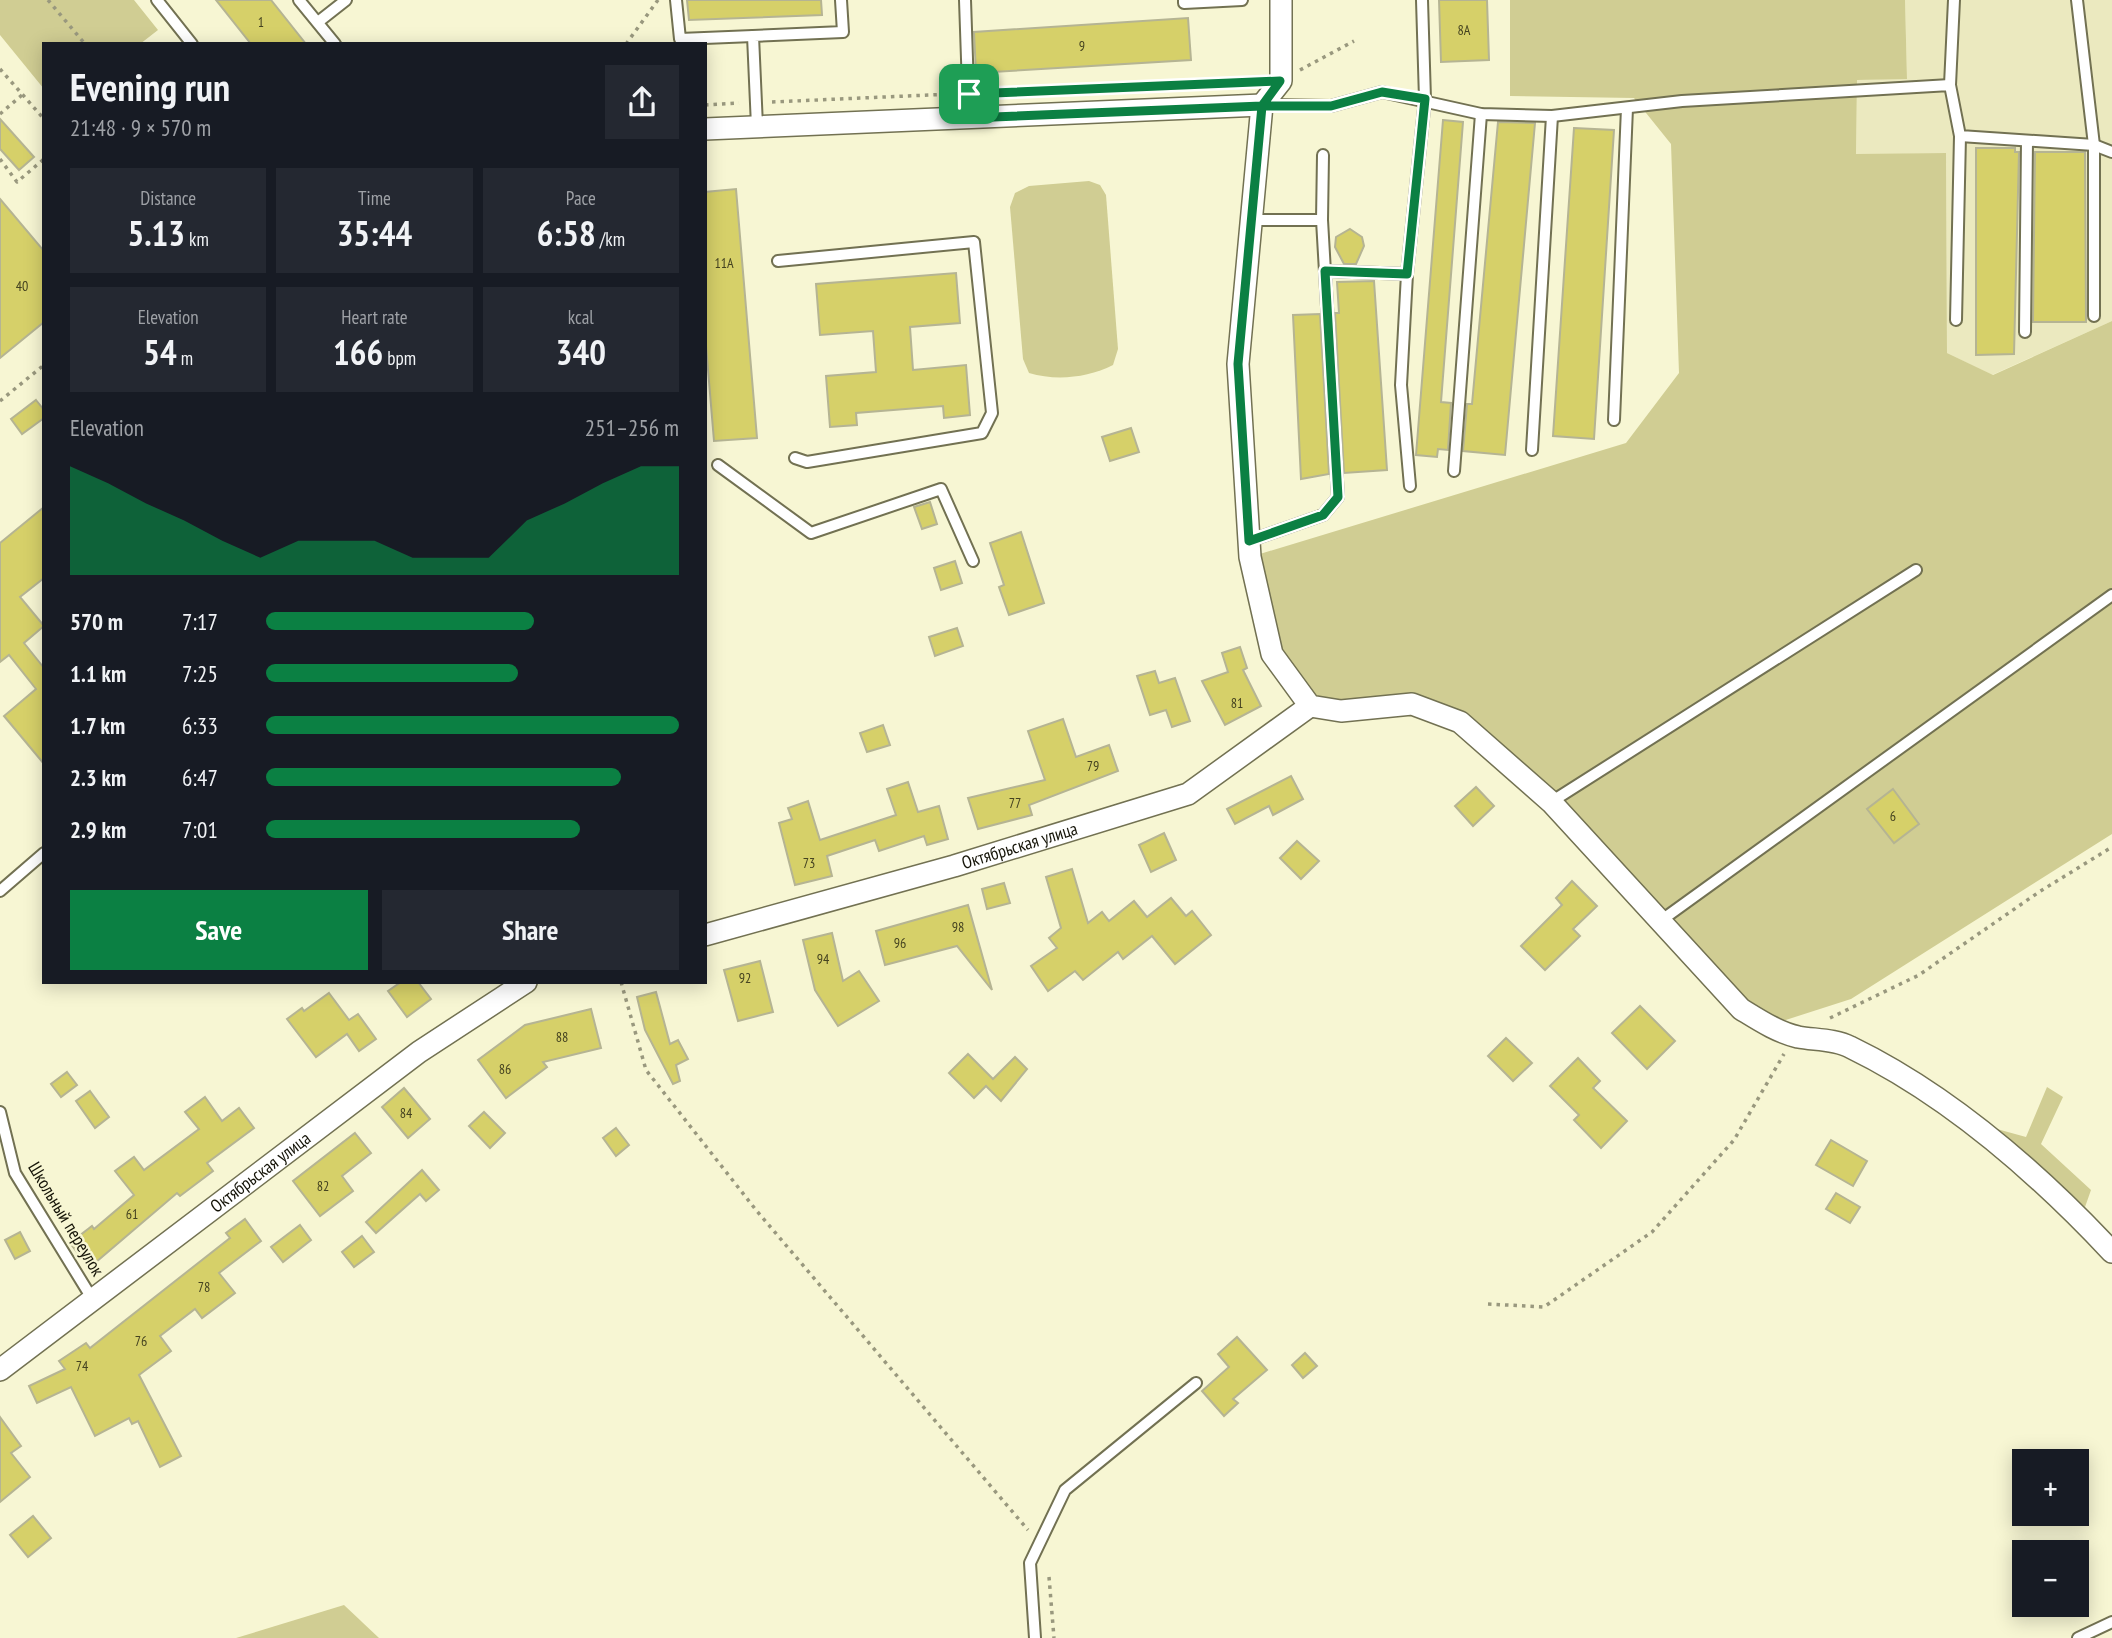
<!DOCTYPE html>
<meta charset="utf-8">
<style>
:root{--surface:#171b24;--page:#242831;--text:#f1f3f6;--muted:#9ea1a6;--accent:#0b8043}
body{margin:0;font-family:"PT Sans Narrow",sans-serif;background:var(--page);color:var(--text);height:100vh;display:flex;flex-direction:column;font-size:26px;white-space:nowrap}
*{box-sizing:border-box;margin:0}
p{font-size:23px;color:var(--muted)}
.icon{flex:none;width:38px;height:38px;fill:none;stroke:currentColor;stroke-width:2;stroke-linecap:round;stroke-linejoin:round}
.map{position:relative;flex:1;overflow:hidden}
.panel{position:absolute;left:42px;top:42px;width:665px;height:942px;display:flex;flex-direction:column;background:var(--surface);border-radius:0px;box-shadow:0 4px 18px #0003}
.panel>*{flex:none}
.buttons{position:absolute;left:2012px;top:1449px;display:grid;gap:14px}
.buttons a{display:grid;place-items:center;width:77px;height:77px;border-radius:0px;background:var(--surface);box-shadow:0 4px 18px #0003;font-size:35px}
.pin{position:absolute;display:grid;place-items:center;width:60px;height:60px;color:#fff;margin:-30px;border-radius:14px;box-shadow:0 4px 10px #0006}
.round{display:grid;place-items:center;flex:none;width:74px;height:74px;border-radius:0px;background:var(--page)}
.summary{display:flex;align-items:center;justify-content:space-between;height:119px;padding:0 28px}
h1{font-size:38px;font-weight:800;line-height:52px}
.stats{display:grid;grid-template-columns:repeat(3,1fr);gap:10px;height:119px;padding:7px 28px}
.stats div{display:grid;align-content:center;border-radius:0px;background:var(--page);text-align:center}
.stats b{font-size:35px;font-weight:800}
.stats small{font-size:19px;font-weight:400}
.stats p{font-size:19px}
.chart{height:196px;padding:14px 28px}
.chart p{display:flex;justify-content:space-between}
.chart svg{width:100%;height:126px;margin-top:7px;fill:var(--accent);opacity:.7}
.primary-button{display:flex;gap:14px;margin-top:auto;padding:14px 28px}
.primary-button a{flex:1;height:80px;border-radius:0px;background:var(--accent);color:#fff;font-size:28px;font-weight:800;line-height:80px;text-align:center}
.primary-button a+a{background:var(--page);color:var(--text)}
ul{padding:0 28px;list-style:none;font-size:23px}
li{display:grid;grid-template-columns:112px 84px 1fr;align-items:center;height:52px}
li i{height:18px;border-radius:9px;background:var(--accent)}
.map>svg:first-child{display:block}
.built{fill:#ebe9bf}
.green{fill:#d0cd93}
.building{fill:#d6d069;stroke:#b5b493;stroke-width:2}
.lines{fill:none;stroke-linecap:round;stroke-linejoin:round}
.lane-casing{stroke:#727152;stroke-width:14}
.street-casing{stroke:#727152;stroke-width:24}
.path{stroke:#99987e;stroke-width:3.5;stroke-dasharray:3.5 5;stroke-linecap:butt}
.lane{stroke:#fff;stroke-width:10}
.street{stroke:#fff;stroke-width:21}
.route-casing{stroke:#fff;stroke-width:14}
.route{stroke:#0b8043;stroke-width:9}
.labels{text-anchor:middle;stroke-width:5;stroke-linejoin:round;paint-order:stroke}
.number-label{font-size:14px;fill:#444220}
.street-label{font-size:18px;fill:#141307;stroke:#f7f6d3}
</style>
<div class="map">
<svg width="2112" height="1638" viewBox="0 0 2112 1638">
<rect width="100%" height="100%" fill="#f7f6d3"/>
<path class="built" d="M 1905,0 L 2112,0 L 2112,321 L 1992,375 L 1947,353 L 1946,153 L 1856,155 L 1857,80 L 1907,78 Z"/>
<g class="green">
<path d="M 0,0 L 134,0 L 158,30 L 140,44 L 44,44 L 44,89 L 0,35 Z"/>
<path d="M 1510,0 L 1905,0 L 1907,79 L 1857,80 L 1856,154 L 1946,153 L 1947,353 L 1993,375 L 2112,321 L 2112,834 L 1851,999 L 1767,1026 L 1460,722 L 1412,704 L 1310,706 L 1272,654 L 1250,557 L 1626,443 L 1679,373 L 1671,144 L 1634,98 L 1510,96 Z"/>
<path d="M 1089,181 L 1100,185 L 1106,195 L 1118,349 L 1113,365 C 1087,378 1056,381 1029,373 L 1023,359 L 1010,207 L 1015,193 L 1029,186 Z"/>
<path d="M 2047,1087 L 2063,1097 L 2041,1144 L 2091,1190 L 2085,1207 L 1986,1126 L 2026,1137 Z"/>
<path d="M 344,1605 L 379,1638 L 236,1638 Z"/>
</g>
<g class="building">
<path d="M 216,0 L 271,0 L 306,44 L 251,44 Z"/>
<path d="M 687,0 L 821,0 L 822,15 L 689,20 Z"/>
<path d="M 1439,0 L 1487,0 L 1489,60 L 1441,62 Z"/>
<path d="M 1188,18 L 1191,60 L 976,73 L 974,32 Z"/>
<path d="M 0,119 L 34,157 L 19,170 L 0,149 Z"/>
<path d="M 1443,120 L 1463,122 L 1441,402 L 1451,403 L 1448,450 L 1438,449 L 1437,457 L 1416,455 Z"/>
<path d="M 1498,122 L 1535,123 L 1505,455 L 1463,451 L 1467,404 L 1472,404 Z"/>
<path d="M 1574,128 L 1614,130 L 1594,439 L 1553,436 Z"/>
<path d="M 1976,148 L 2015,148 L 2015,152 L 2019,152 L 2014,354 L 1976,355 Z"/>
<path d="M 2035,152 L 2085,152 L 2086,322 L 2033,322 Z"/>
<path d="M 736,189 L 757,438 L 714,441 L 705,334 L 705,192 Z"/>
<path d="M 0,199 L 44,251 L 44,322 L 0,358 Z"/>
<path d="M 1350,229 L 1362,237 L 1364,246 L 1356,264 L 1344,264 L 1335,247 L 1336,237 Z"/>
<path d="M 956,273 L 960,323 L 910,327 L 913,370 L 966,365 L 970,415 L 944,418 L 943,406 L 856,413 L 857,425 L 830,427 L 826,376 L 876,372 L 873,331 L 820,335 L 816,284 Z"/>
<path d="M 1374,281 L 1387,470 L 1344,473 L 1335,313 L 1339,313 L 1337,282 Z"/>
<path d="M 1320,314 L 1329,474 L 1301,479 L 1293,315 Z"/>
<path d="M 36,400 L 44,410 L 44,418 L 22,434 L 11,419 Z"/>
<path d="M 1131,428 L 1139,452 L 1110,461 L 1102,437 Z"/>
<path d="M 930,502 L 937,524 L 922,529 L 914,507 Z"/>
<path d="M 44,507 L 44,578 L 20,597 L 44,626 L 24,643 L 44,668 L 44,764 L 4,716 L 36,689 L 9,655 L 0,662 L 0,543 Z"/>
<path d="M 1021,532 L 1044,603 L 1009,615 L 999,587 L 1004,585 L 990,543 Z"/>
<path d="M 955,561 L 962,583 L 941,590 L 934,568 Z"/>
<path d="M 957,628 L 963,646 L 935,656 L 929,637 Z"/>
<path d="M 1240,647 L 1247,668 L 1243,670 L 1261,706 L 1225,725 L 1202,681 L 1228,672 L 1222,653 Z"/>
<path d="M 1155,671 L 1159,683 L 1175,678 L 1190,721 L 1172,727 L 1166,710 L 1150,715 L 1137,676 Z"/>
<path d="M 1063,719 L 1076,757 L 1109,745 L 1118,771 L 1029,805 L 1032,815 L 978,829 L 968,798 L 1045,780 L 1028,731 Z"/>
<path d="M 883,725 L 890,745 L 867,752 L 860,733 Z"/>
<path d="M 1291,776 L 1303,799 L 1273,815 L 1269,806 L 1235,824 L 1227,809 Z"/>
<path d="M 908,782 L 918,812 L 939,806 L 948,839 L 927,845 L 924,836 L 879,851 L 875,840 L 827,856 L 832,876 L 795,885 L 779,823 L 792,819 L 788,808 L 808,801 L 820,840 L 896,815 L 887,789 Z"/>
<path d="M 1476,787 L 1494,806 L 1473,826 L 1455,806 Z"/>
<path d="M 1893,789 L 1919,824 L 1894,843 L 1867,809 Z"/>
<path d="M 1164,833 L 1176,860 L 1151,872 L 1139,845 Z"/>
<path d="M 1297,841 L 1319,861 L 1301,879 L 1280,858 Z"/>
<path d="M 1072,869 L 1088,923 L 1102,912 L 1109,921 L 1134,901 L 1147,917 L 1171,898 L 1186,916 L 1192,911 L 1211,935 L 1175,964 L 1152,936 L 1123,959 L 1118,952 L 1083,980 L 1075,971 L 1048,991 L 1031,966 L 1057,948 L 1049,938 L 1061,928 L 1046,877 Z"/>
<path d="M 1572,881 L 1597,906 L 1573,929 L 1580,936 L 1545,970 L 1521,946 L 1562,905 L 1556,898 Z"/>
<path d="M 1004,883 L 1010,903 L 987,909 L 982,889 Z"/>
<path d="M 968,905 L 992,990 L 957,946 L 885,965 L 876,931 Z"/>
<path d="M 832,933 L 843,981 L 859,971 L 879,1001 L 838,1026 L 815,990 L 803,940 Z"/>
<path d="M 760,961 L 773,1012 L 738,1021 L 724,970 Z"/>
<path d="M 401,982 L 418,982 L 431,999 L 407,1017 L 388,991 Z"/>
<path d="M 656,992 L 670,1044 L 678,1040 L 688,1059 L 676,1065 L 680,1081 L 673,1084 L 645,1030 L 637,997 Z"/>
<path d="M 329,993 L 349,1020 L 358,1014 L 376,1039 L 359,1051 L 347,1034 L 316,1057 L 287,1019 L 302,1008 L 304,1011 Z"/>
<path d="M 1640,1006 L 1675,1041 L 1647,1069 L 1612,1033 Z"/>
<path d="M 591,1009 L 601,1048 L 543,1062 L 547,1067 L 506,1098 L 478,1060 L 525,1025 Z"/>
<path d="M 1506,1038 L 1532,1063 L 1513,1081 L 1488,1056 Z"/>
<path d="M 968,1054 L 993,1079 L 1015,1057 L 1027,1069 L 1001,1101 L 986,1086 L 974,1098 L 949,1073 Z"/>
<path d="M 1578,1058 L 1600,1081 L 1593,1088 L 1627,1121 L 1601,1148 L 1574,1120 L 1579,1115 L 1550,1086 Z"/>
<path d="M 67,1072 L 77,1085 L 61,1097 L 51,1084 Z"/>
<path d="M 404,1088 L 430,1119 L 408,1138 L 382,1107 Z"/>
<path d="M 90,1091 L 109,1117 L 95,1128 L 76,1101 Z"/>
<path d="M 205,1097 L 222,1121 L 239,1108 L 254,1128 L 207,1163 L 213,1171 L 180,1196 L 177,1193 L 89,1268 L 70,1243 L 92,1226 L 94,1229 L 134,1195 L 115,1171 L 134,1157 L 144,1170 L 199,1129 L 185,1112 Z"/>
<path d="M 484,1112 L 505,1133 L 490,1148 L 469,1126 Z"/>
<path d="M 616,1128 L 629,1145 L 616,1156 L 603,1138 Z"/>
<path d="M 355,1133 L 371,1153 L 342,1176 L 353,1191 L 320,1216 L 293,1181 Z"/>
<path d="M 1831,1140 L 1867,1161 L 1853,1186 L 1816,1165 Z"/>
<path d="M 422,1170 L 439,1190 L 426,1201 L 420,1194 L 376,1233 L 366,1222 Z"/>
<path d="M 1836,1193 L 1860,1207 L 1850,1223 L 1826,1209 Z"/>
<path d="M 245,1219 L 261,1241 L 219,1273 L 235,1293 L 202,1318 L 195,1309 L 160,1336 L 171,1351 L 139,1375 L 181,1456 L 160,1467 L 138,1421 L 132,1424 L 129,1418 L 95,1436 L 71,1387 L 37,1403 L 29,1386 L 65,1369 L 59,1361 L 86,1343 L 90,1348 L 230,1238 L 226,1233 Z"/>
<path d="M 300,1225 L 311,1240 L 283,1262 L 271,1247 Z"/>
<path d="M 20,1232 L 30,1251 L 15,1259 L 5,1240 Z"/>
<path d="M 362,1236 L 374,1252 L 354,1267 L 342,1252 Z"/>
<path d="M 1237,1337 L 1267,1370 L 1233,1399 L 1238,1403 L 1224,1416 L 1202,1391 L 1229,1367 L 1218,1354 Z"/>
<path d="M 1305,1353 L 1317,1366 L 1303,1378 L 1292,1365 Z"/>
<path d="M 0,1417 L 21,1446 L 11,1453 L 30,1477 L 0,1502 Z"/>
<path d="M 33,1516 L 51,1538 L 28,1557 L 10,1535 Z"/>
</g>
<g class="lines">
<g class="lane-casing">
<g id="lane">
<path d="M 157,0 L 192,44"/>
<path d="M 299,0 L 335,44"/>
<path d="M 676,0 L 680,39 L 753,36"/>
<path d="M 965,0 L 969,118"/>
<path d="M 1184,0 L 1184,3 L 1242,0"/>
<path d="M 2077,0 L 2094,145 L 2094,316"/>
<path d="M 318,22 L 346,0"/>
<path d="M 1950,85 L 1954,0"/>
<path d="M 1262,105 L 1331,106 L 1382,92 L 1481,114 L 1552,116 L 1682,101 L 1950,85 L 1960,136 L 2094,145 L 2112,152"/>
<path d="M 757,126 L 753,36 L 843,32 L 841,0"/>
<path d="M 1251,220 L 1322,220"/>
<path d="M 778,261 L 974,242 L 992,413 L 982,433 L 807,462 L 795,458"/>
<path d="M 1325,271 L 1407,274"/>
<path d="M 1956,320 L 1960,136"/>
<path d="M 2025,332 L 2027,141"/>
<path d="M 1614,420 L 1627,108"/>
<path d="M 1532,450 L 1552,116"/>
<path d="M 718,465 L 811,533 L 941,489 L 973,561"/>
<path d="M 1454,471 L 1481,114"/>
<path d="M 1410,486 L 1401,385 L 1407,274 L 1425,99 L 1422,0"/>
<path d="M 1249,541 L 1323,515 L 1338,497 L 1322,220 L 1323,155"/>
<path d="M 1551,802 L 1916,570"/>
<path d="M 0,891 L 44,853"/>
<path d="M 1659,922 L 2112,595"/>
<path d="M 0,1112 L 15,1173 L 93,1300"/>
<path d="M 1035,1638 L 1030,1563 L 1065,1490 L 1196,1383"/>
<path d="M 2078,1638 L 2112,1622"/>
</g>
</g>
<g class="street-casing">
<g id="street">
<path d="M 1281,0 L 1281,81 L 1262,105 L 1238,364 L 1250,557 L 1272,654 L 1310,706 L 1341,711 L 1412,704 L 1460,722 L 1551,802 L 1741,1009 C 1759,1020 1777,1032 1798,1037 C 1814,1040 1835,1039 1850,1047 C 1949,1095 2037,1172 2112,1252"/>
<path d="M 705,129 L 1262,105"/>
<path id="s1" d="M 705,935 L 954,866 L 1188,794 L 1310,706"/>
<path id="s2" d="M 0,1370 L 419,1052 L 526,982"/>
</g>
</g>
<g class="path">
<path d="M 48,0 L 85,44"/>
<path d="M 626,44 L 658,0"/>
<path d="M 0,69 L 44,119"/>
<path d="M 1300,70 L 1354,41"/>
<path d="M 985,93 L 1229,83"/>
<path d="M 772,102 L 953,94"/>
<path d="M 705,105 L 739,103"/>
<path d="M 0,114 L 22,95"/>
<path d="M 0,159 L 17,182 L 44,159"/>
<path d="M 0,401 L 44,365"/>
<path d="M 621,982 L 646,1070 L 756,1210 L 1028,1530"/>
<path d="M 1830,1018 L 1919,975 L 2039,892 L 2112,847"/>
<path d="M 1488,1304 L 1544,1307 L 1652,1232 L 1734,1140 L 1784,1054"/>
<path d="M 1049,1577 L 1054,1638"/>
</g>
<use href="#lane" class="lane"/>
<use href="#street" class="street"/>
</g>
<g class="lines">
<g class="route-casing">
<path id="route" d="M 969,94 L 969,118 L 1262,106 L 1238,364 L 1249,541 L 1323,515 L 1338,497 L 1325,271 L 1407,274 L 1425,99 L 1382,92 L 1331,106 L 1262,106 L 1280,81 L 969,94"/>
</g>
<use href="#route" class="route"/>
</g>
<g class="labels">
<g class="number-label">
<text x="261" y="27">1</text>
<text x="1464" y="35">8А</text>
<text x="1082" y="51">9</text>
<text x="724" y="268">11А</text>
<text x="22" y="291">40</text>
<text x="1237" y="708">81</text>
<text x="1093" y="771">79</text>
<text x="1015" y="808">77</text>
<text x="1893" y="821">6</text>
<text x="809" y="868">73</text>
<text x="958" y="932">98</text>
<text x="900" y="948">96</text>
<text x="823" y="964">94</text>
<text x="745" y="983">92</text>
<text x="562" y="1042">88</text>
<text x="505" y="1074">86</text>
<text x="406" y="1118">84</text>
<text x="323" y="1191">82</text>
<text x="132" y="1219">61</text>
<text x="204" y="1292">78</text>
<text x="141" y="1346">76</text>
<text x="82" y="1371">74</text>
</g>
<g class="street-label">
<text dy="6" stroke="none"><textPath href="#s1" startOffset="327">Октябрьская улица</textPath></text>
<text dy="6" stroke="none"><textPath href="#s2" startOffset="327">Октябрьская улица</textPath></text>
<text transform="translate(66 1219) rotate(59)" y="6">Школьный переулок</text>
</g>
</g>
</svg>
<div class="buttons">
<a>+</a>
<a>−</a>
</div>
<div class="pin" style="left:969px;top:94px;background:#1e9e55"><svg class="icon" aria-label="arrive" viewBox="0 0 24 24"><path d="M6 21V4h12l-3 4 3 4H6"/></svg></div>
<section class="panel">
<div class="summary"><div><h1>Evening run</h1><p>21:48 · 9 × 570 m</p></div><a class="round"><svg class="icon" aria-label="share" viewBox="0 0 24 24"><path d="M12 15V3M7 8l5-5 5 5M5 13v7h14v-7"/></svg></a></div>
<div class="stats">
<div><p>Distance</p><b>5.13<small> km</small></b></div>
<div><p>Time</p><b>35:44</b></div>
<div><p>Pace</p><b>6:58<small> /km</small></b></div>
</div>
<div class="stats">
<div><p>Elevation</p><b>54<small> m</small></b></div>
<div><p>Heart rate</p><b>166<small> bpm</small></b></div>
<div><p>kcal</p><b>340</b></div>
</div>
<div class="chart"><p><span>Elevation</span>251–256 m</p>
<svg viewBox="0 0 160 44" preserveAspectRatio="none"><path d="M0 44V6L10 12L20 19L30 25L40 32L50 38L60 32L70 32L80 32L90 38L100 38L110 38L120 25L130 19L140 12L150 6L160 6V44z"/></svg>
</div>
<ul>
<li><b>570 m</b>7:17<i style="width:65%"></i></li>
<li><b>1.1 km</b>7:25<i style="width:61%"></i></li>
<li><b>1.7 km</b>6:33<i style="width:100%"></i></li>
<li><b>2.3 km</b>6:47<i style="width:86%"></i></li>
<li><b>2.9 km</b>7:01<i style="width:76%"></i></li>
</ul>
<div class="primary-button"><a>Save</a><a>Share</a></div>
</section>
</div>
